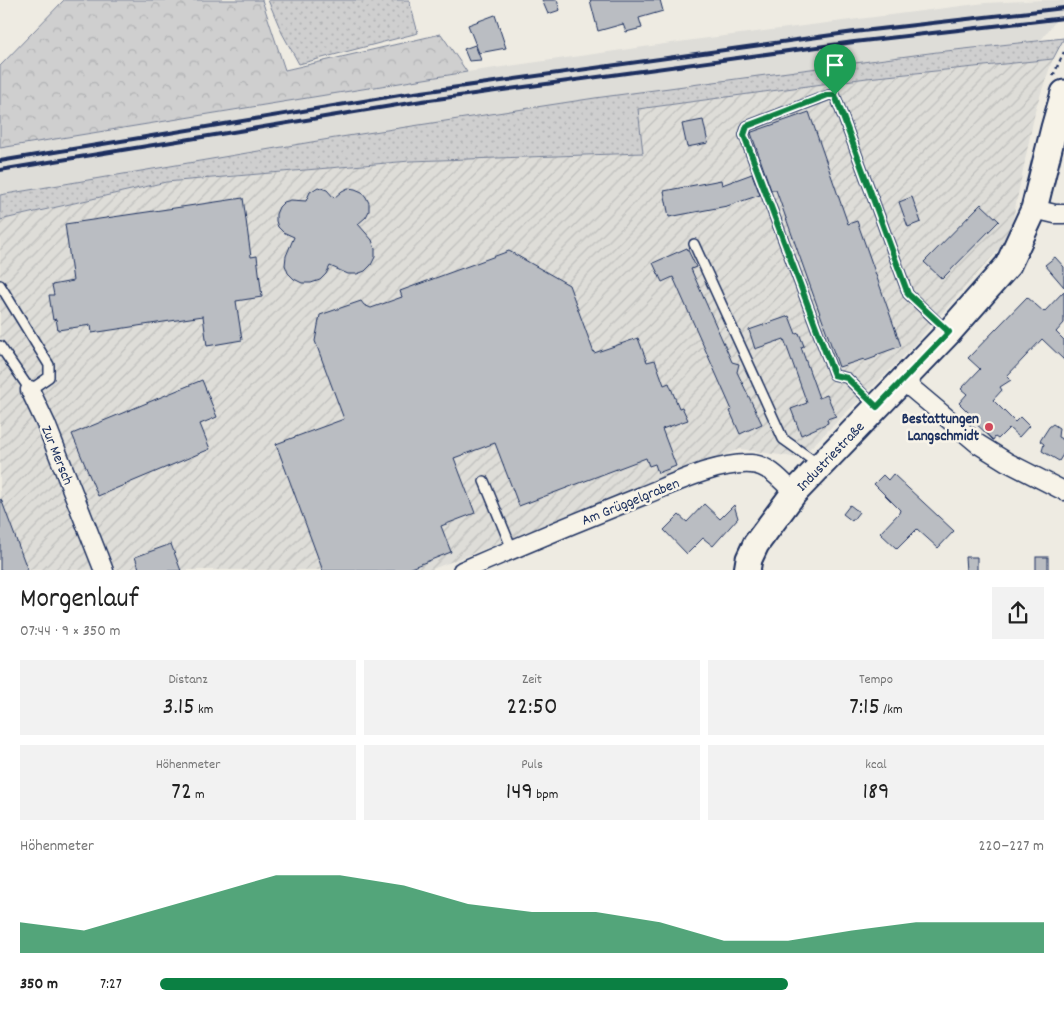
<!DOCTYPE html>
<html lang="de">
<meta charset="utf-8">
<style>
:root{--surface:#fff;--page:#f2f2f2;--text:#222;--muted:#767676;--accent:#0b8043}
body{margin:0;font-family:Dekko,sans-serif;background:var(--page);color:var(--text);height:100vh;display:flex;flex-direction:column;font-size:19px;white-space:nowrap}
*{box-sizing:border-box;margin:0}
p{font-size:16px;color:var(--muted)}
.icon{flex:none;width:28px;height:28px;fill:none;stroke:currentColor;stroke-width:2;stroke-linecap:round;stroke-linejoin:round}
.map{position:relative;height:570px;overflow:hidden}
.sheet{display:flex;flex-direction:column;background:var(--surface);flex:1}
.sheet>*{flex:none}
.pin{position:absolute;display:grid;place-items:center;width:42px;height:42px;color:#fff;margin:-51px -21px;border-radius:50% 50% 50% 0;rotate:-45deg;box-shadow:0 0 5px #0007}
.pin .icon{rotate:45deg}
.round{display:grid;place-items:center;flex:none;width:52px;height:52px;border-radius:0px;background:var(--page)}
.headline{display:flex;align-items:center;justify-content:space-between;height:85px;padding:0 20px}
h1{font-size:28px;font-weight:600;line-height:38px}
.metrics{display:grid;grid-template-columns:repeat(3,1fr);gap:8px;height:85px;padding:5px 20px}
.metrics div{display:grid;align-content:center;border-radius:0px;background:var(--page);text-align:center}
.metrics b{font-size:25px;font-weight:600}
.metrics small{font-size:14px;font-weight:400}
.metrics p{font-size:14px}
.chart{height:140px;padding:10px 20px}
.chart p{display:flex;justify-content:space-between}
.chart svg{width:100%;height:90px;margin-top:5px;fill:var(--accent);opacity:.7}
ul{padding:0 20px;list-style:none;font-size:16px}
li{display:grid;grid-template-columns:80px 60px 1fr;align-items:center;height:38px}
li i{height:12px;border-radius:6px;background:var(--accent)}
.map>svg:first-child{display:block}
.built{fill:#deddd8}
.industrial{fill:url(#industrial-furrows)}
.grass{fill:url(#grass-dots);stroke:#757f96}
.forest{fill:url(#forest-crowns);stroke:#757f96}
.building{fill:#babdc2;stroke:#1b2f5e}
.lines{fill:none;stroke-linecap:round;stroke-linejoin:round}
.lane-casing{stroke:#1b2f5e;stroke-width:12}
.street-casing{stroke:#1b2f5e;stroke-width:21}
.secondary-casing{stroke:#1b2f5e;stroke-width:29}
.path{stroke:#1b2f5e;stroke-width:2.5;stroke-dasharray:4 4;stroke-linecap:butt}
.lane{stroke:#f7f3e8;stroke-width:9}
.street{stroke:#f7f3e8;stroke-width:18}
.secondary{stroke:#f7f3e8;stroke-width:25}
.rail{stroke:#1b2f5e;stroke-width:4}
.route-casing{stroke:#fff;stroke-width:10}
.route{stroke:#0b8043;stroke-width:6}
.poi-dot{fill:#d1495b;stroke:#f7f3e8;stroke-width:2}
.labels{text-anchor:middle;stroke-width:5;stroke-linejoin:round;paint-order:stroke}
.poi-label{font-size:15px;font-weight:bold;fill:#1b2f5e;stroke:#f7f3e8;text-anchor:end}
.street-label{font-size:15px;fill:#1b2f5e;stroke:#f7f3e8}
</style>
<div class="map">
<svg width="1064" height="571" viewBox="0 0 1064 571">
<defs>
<pattern id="industrial-furrows" width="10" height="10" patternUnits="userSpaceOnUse" patternTransform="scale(1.25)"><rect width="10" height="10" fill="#deddd8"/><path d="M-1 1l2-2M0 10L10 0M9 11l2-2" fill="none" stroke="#bebebc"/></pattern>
<pattern id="grass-dots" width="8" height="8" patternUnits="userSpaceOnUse" patternTransform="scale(1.25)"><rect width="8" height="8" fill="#cfcfcf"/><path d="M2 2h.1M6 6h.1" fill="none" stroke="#b1b2b4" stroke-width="1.8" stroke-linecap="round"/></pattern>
<pattern id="forest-crowns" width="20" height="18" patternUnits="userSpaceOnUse" patternTransform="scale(1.25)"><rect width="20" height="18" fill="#cfcfcf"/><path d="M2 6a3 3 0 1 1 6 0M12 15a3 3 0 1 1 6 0" fill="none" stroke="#b1b2b4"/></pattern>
</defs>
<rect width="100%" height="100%" fill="#eeebe2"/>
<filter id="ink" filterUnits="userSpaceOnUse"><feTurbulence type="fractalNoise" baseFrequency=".02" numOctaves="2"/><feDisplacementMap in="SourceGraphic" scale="10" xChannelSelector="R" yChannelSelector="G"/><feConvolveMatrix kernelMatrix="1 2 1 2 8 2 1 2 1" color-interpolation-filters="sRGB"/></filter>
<g filter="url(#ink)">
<path class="built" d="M 1044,0 L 1064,0 L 1064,10 L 1041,40 L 937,52 L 341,137 L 0,195 L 0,148 L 467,72 L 693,40 L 985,3 Z"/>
<path class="industrial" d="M 1053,59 L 1036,107 L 1009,238 L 901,359 L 800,458 L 740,449 L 430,570 L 0,570 L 0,220 L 166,182 L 410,161 L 643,153 L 637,109 L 867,78 Z"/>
<g class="grass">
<path d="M 268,0 L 409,0 L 418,33 L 299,64 L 282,33 Z"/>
<path d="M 1064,38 L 1053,59 L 867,78 L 638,109 L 643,153 L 410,161 L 166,182 L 0,220 L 0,195 L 341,137 L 595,98 L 937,52 Z"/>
</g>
<path class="forest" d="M 64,0 L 262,0 L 285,70 L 441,34 L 467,72 L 0,148 L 0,66 Z"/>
<g class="building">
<path d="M 542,0 L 557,0 L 560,10 L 548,14 Z"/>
<path d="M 590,0 L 660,0 L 663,11 L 639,18 L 642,28 L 626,32 L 623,24 L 598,31 Z"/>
<path d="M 495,15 L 506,48 L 479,53 L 468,25 Z"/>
<path d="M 475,45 L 481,60 L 469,61 L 464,49 Z"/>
<path d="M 809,112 L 848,224 L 857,221 L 901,346 L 876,355 L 876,357 L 865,361 L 864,359 L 839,367 L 776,190 L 771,190 L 751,133 L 752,132 Z"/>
<path d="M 703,120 L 708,143 L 687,147 L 682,124 Z"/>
<path d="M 752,174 L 760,195 L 727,206 L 669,217 L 664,191 L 721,180 L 722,185 Z"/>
<path d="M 318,187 L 327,190 L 334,198 L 342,191 L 348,188 L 355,189 L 362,192 L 366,197 L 369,203 L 369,211 L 366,217 L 358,224 L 372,240 L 375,249 L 375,257 L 371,265 L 365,271 L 357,274 L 348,274 L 330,266 L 326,274 L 320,280 L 311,283 L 302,283 L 294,279 L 288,273 L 285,265 L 286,256 L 294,237 L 283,232 L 278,227 L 276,221 L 276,214 L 279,207 L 284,202 L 291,200 L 306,201 L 310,192 Z"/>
<path d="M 912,197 L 921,222 L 908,227 L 899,202 Z"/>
<path d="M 243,198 L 251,257 L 257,256 L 262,297 L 236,301 L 242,340 L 207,346 L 203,316 L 92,333 L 91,325 L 58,330 L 56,319 L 53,320 L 49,295 L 54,295 L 52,285 L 73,281 L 65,224 Z"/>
<path d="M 981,204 L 999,221 L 942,279 L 924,262 Z"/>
<path d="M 687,248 L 696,267 L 691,269 L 732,362 L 739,364 L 737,372 L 762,424 L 740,434 L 730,411 L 732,410 L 673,277 L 662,282 L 653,263 Z"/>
<path d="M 509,251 L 569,285 L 594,353 L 638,338 L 647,362 L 655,360 L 664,385 L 669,383 L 679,408 L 682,407 L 688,420 L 662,429 L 676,466 L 658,473 L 655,464 L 649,466 L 646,458 L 519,506 L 495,443 L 454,458 L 475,513 L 441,526 L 451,552 L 403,571 L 323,571 L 276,444 L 344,419 L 315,341 L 320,315 L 361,301 L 364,305 L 371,308 L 402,297 L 400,291 Z"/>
<path d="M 1055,257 L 1064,267 L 1064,287 L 1045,265 Z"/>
<path d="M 1064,291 L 1064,323 L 1056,332 L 1064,340 L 1064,360 L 1042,339 L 1007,376 L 1011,380 L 1000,387 L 1002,390 L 993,400 L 1015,422 L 1020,417 L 1029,426 L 1019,437 L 1009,428 L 998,439 L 995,437 L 993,440 L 969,417 L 971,415 L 959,403 L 967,394 L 961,389 L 980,369 L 968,358 L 1027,297 L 1044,312 Z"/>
<path d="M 789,316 L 796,334 L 799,333 L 804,346 L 801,347 L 803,353 L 819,398 L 827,395 L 836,416 L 827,419 L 828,423 L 801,435 L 791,409 L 807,403 L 784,339 L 755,349 L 749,330 Z"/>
<path d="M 202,380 L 217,417 L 200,424 L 210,449 L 98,496 L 72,434 Z"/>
<path d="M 1053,424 L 1059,428 L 1058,437 L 1064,440 L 1064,453 L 1059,461 L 1042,451 L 1044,444 L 1040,441 L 1049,427 Z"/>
<path d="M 893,474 L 954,531 L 938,548 L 917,529 L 897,549 L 880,533 L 899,513 L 900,510 L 874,484 L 883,475 L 888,480 Z"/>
<path d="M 1,499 L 28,571 L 0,571 L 0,500 Z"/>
<path d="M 704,504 L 720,519 L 734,505 L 738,518 L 713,546 L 703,538 L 687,554 L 664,530 L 679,515 L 687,522 Z"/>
<path d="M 850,505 L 859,512 L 852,521 L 843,514 Z"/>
<path d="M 171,544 L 181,571 L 140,571 L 135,557 Z"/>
<path d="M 965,557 L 977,557 L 977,571 L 966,571 Z"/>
<rect x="1036" y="557" width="12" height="14"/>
</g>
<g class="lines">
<g class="lane-casing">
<g id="lane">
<path d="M 694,244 L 783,439 L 818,464"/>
<path d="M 0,285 L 49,365 L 49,377 L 30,390 L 0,346"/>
<path d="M 876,407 L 847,378 L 834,375 L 744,135 L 747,126 L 829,95 L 835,95 L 908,294 L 947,331"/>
<path d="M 484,481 L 512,549"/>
</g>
</g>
<g class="street-casing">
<g id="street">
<path d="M 1034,209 L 1055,214 L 1064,214"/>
<path d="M 903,381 L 978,444 L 1007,462 L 1064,491"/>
<path d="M 30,390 L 46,424 L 104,571"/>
<path d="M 462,571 C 522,545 582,520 642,496 C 673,484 717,462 751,464 C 769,465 782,481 794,493"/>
</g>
</g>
<g class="secondary-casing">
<path id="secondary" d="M 747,571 L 749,559 L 756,544 L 794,493 L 949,332 L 1008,265 L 1034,209 L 1054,128 L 1064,93"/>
</g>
<path class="path" d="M 1053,76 L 1064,52"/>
<use href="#lane" class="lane"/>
<use href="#street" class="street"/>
<use href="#secondary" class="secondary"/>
<g class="rail">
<path d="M 0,161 L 400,95 L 854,32 L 1064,8"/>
<path d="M 0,170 L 422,101 L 854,42 L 1064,18"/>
</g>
</g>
</g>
<g class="lines" filter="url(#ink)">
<g class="route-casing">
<path id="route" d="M 828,95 L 835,95 L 908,294 L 949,332 L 877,407 L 847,378 L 834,375 L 744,135 L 747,126 Z"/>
</g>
<use href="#route" class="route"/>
</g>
<circle class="poi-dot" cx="989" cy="427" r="5"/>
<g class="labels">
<g class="poi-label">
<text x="979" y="423">Bestattungen<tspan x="979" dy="17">Langschmidt</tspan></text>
</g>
<g class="street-label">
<text transform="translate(58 455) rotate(68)" y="5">Zur Mersch</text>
<text transform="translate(830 456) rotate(-46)" y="5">Industriestraße</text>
<text transform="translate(630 501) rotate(-22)" y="5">Am Grüggelgraben</text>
</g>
</g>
</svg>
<div class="pin" style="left:835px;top:95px;background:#1e9e55"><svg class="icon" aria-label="arrive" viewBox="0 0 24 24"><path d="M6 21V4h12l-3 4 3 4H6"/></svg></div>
</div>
<section class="sheet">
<div class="headline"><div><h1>Morgenlauf</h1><p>07:44 · 9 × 350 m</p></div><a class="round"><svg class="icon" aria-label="share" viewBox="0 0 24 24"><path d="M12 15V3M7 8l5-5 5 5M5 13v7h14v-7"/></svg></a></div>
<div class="metrics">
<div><p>Distanz</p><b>3.15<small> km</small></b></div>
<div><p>Zeit</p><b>22:50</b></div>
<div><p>Tempo</p><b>7:15<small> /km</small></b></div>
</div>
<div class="metrics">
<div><p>Höhenmeter</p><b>72<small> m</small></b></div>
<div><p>Puls</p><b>149<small> bpm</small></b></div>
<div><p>kcal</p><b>189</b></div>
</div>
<div class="chart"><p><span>Höhenmeter</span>220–227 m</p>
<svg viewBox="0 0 160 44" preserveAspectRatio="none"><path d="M0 44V29L10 33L20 24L30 15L40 6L50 6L60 11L70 20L80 24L90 24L100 29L110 38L120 38L130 33L140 29L150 29L160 29V44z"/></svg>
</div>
<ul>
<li><b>350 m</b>7:27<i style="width:71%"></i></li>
</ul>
</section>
